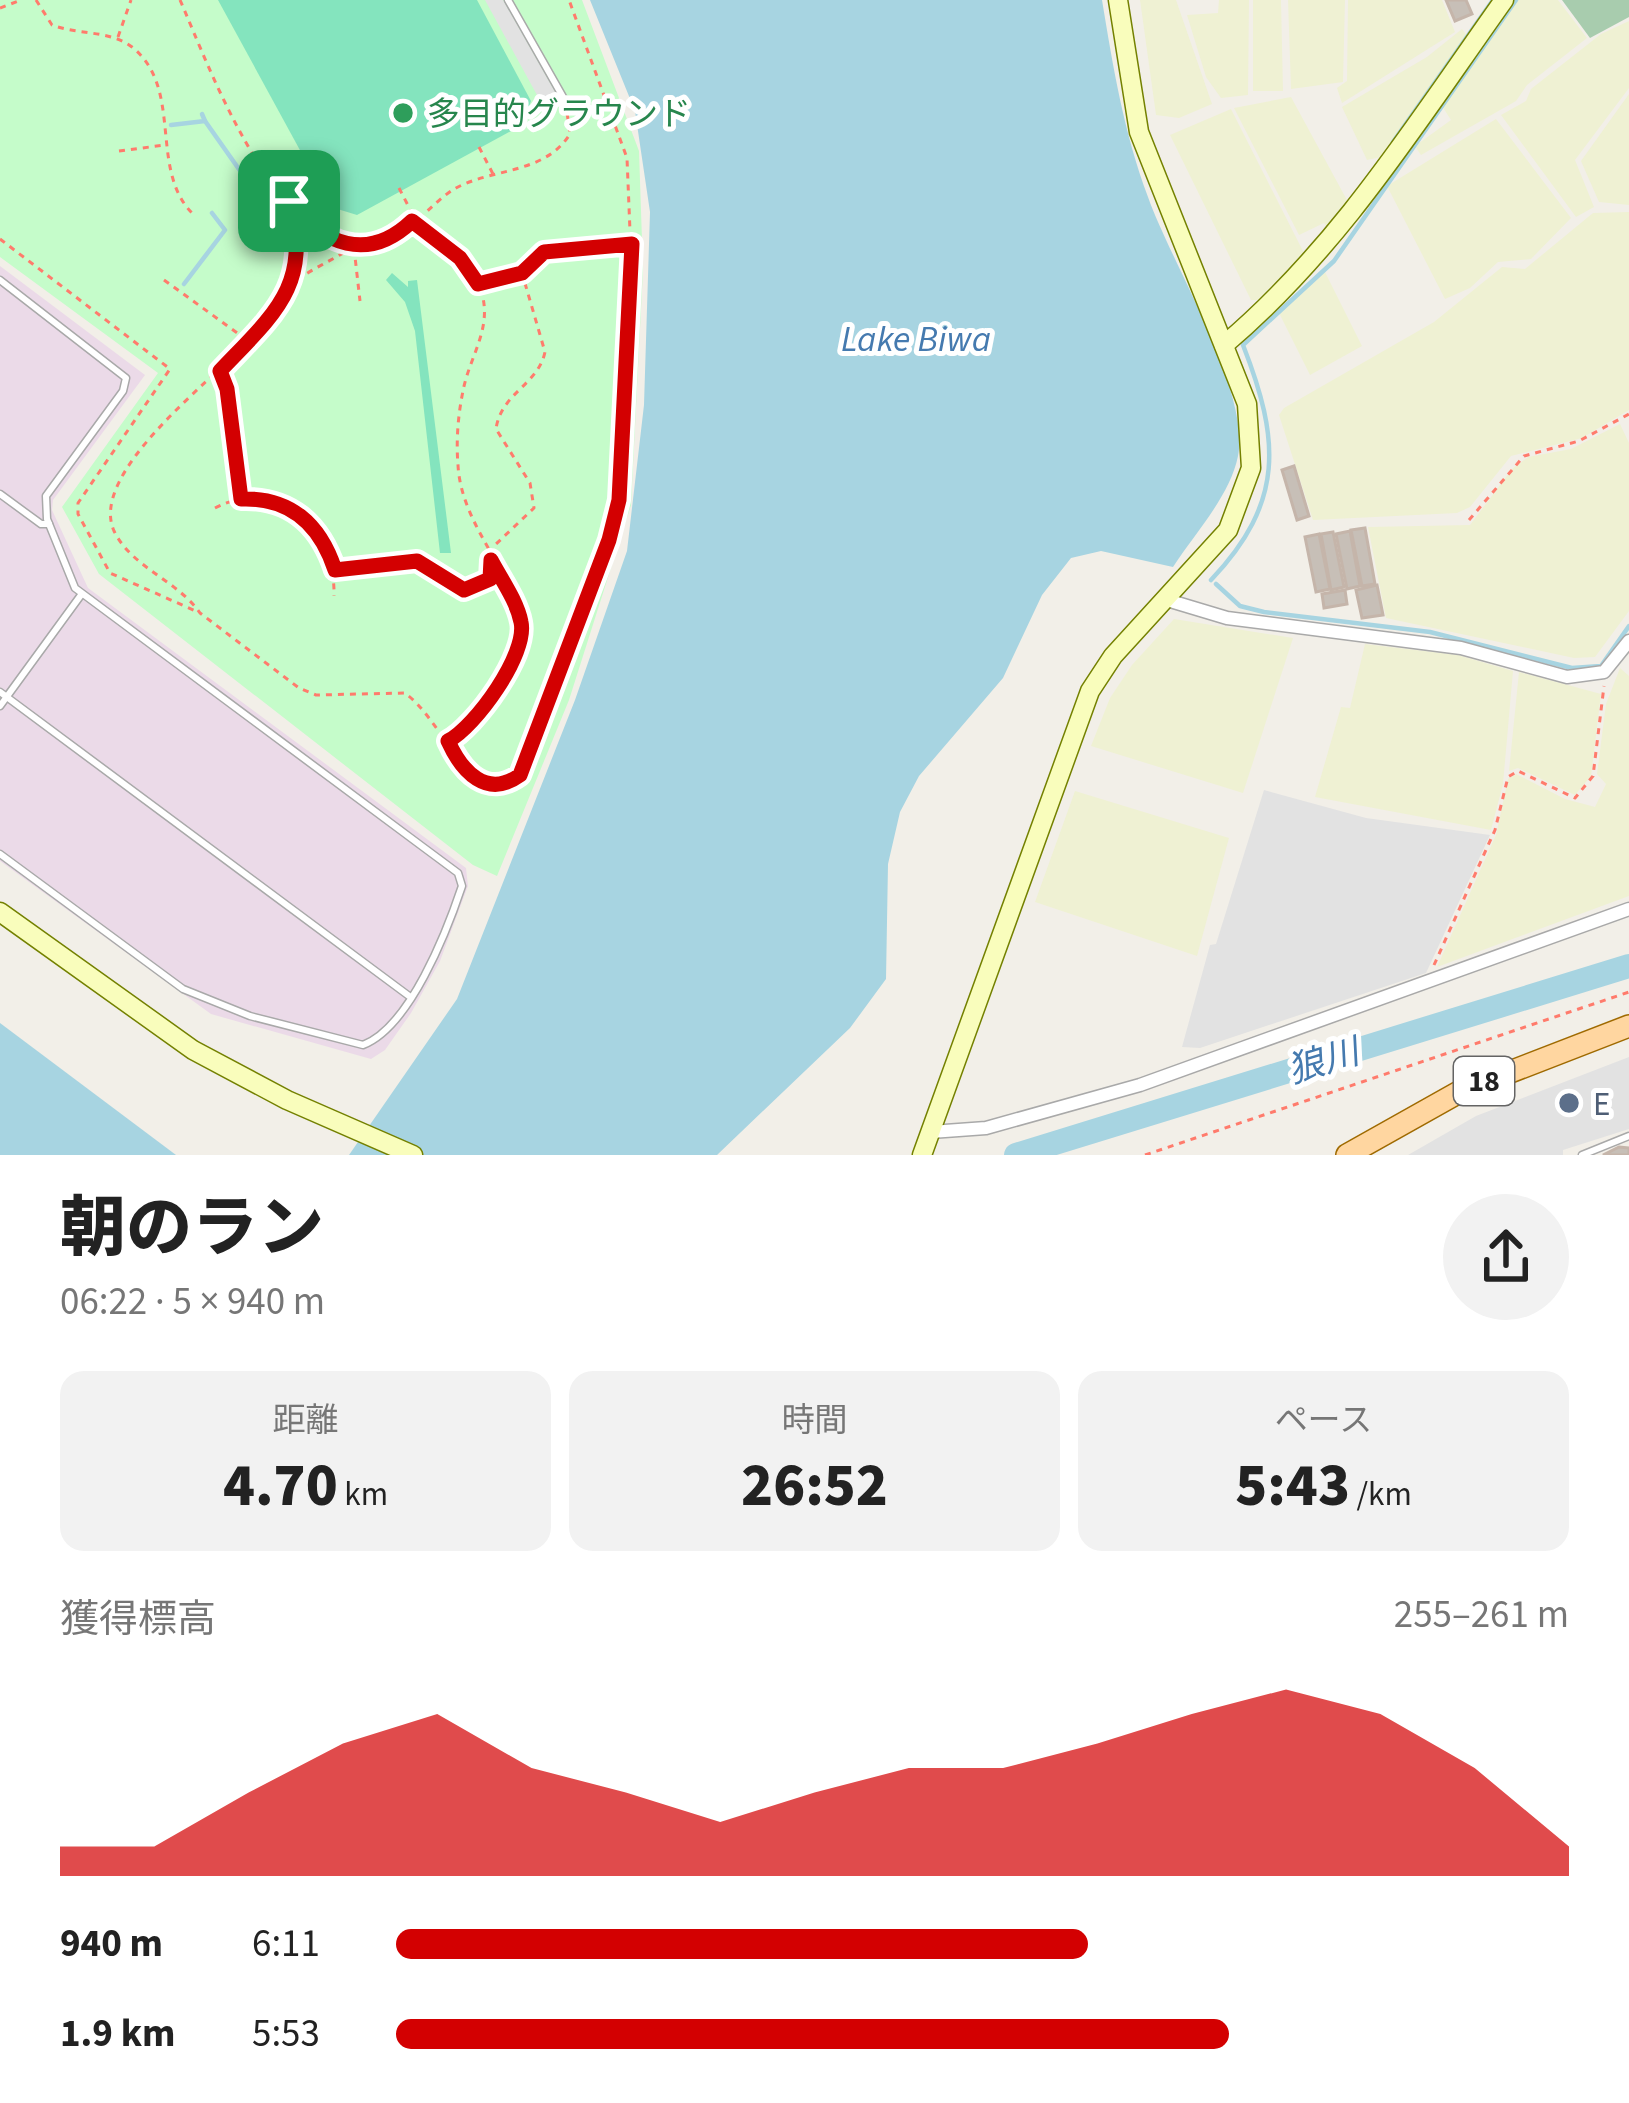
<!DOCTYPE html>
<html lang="ja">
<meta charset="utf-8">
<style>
:root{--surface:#fff;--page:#f2f2f2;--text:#222;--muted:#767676;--accent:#d30001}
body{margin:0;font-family:"Source Sans 3","Noto Sans JP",sans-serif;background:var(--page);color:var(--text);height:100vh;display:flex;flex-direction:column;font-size:45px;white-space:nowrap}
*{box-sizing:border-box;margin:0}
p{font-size:39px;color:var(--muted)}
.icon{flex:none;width:66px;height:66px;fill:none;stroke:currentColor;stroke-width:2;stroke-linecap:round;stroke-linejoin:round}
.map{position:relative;height:1155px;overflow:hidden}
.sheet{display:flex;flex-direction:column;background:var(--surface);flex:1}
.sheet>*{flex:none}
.pin{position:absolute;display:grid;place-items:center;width:102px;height:102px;color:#fff;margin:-51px;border-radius:24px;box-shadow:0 6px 18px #0006}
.round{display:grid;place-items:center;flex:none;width:126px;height:126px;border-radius:63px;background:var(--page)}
.headline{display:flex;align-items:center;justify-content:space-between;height:204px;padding:0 60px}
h1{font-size:66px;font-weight:800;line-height:90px}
.figures{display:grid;grid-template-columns:repeat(3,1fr);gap:18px;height:204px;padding:12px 60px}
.figures div{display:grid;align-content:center;border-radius:24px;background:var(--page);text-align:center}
.figures b{font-size:60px;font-weight:800}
.figures small{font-size:33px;font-weight:400}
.figures p{font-size:33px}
.chart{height:336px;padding:24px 60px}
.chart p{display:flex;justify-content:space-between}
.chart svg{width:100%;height:216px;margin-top:12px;fill:var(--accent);opacity:.7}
ul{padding:0 60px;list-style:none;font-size:39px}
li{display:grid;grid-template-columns:192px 144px 1fr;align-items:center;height:90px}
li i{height:30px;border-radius:15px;background:var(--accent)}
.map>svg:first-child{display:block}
.industrial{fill:#ebdae8}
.farmland{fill:#eff1d3}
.cemetery{fill:#a8ccae}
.park{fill:#c5fcca}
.pitch{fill:#84e4be}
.parking{fill:#e2e2e2}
.water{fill:#a7d4e1}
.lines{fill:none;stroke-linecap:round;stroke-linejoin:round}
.stream{stroke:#a7d4e1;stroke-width:4.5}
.river{stroke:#a7d4e1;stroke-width:24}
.building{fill:#c7bfb7;stroke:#c5b5aa;stroke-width:3}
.lane-casing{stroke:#a9a9a9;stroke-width:9}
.street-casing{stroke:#a9a9a9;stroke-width:15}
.secondary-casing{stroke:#748100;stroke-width:21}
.primary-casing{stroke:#9f6a00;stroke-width:24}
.path{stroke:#ff7b6c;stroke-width:3;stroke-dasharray:6 6;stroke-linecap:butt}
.lane{stroke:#fff;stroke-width:6}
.street{stroke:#fff;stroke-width:12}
.secondary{stroke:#f9fdbc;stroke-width:18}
.primary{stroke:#ffd6a0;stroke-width:21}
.route-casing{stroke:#fff;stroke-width:24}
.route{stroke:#d30001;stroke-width:15}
.leisure-dot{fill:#2e9e5b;stroke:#fff;stroke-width:4.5}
.service-dot{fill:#5c6f8a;stroke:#fff;stroke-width:4.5}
.labels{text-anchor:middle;stroke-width:10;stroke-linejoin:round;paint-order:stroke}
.shield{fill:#fff;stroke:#646464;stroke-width:3}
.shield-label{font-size:30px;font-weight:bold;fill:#222}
.leisure-label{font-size:33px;fill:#27864d;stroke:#fff;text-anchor:start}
.service-label{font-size:33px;fill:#4e5e75;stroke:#fff;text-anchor:start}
.water-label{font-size:36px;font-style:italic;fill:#457aaf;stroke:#fff}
</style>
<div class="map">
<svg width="1629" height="1155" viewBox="0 0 1629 1155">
<rect width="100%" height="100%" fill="#f2efe8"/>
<path class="industrial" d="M 0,266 L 145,375 L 53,500 L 52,510 L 88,588 L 466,868 L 468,886 L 440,961 L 411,1013 L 385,1050 L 371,1059 L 211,1014 L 0,861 Z"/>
<g class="farmland">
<path d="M 1140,0 L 1176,0 L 1212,104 L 1179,118 L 1156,115 Z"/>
<path d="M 1219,0 L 1249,0 L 1248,95 L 1221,98 L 1206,77 L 1187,15 L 1218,13 Z"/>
<path d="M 1253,0 L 1281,0 L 1283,91 L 1253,91 Z"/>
<path d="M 1288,0 L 1345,0 L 1343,82 L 1291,89 Z"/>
<path d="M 1348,0 L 1442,0 L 1455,32 L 1342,103 L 1337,88 L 1347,81 Z"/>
<path d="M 1517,0 L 1558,0 L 1587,38 L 1527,85 L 1516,101 L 1421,155 L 1415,146 L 1451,120 L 1442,106 Z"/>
<path d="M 1629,21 L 1629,88 L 1575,160 L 1594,207 L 1576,217 L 1501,115 L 1526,101 L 1531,89 L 1601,34 Z"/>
<path d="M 1462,29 L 1468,37 L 1381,157 L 1367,160 L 1342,107 L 1427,57 Z"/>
<path d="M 1629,94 L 1629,205 L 1599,202 L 1581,161 Z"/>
<path d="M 1291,97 L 1348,202 L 1328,229 L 1324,223 L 1299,235 L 1234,108 Z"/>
<path d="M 1231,109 L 1306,257 L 1260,300 L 1251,300 L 1170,135 Z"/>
<path d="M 1496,119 L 1571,218 L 1531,259 L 1498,262 L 1470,288 L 1445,299 L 1387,186 Z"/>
<path d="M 1629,212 L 1629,410 L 1582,438 L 1511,456 L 1470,507 L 1457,513 L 1313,520 L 1279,415 L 1284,408 L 1434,322 L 1502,267 L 1525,269 L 1593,213 Z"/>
<path d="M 1325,272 L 1362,346 L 1310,375 L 1279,313 Z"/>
<path d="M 1620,424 L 1629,443 L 1629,611 L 1595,657 L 1574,658 L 1386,618 L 1368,527 L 1470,525 L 1512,469 L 1528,457 L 1571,449 Z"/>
<path d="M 1174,619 L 1293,638 L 1243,793 L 1091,746 L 1110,698 L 1132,665 Z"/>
<path d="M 1365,644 L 1458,655 L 1513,671 L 1503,784 L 1491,830 L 1315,797 L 1341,707 L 1350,708 Z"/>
<path d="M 1620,668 L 1629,676 L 1629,896 L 1437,967 L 1496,835 L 1508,779 L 1516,774 L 1565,799 L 1595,807 L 1606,784 L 1597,774 L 1606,704 Z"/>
<path d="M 1519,672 L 1601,694 L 1591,776 L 1575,795 L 1518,768 L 1509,771 Z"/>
<path d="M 1075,791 L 1229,838 L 1197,956 L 1035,902 Z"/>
</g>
<path class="cemetery" d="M 1562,0 L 1629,0 L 1629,17 L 1590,38 Z"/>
<path class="park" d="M 0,0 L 582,0 L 639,151 L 643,270 L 631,505 L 569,700 L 497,876 L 473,865 L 99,574 L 62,507 L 158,373 L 0,257 Z"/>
<g class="pitch">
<path d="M 218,0 L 477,0 L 531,101 L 522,125 L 357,215 L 331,207 Z"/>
<path d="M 392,273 L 408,287 L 408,281 L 417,280 L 451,553 L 440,553 L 415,331 L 405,302 L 386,280 Z"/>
</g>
<g class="parking">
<path d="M 485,0 L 503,0 L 559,99 L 543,106 Z"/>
<path d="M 1264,790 L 1366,818 L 1490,835 L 1426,973 L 1200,1048 L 1182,1047 L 1210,945 L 1216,944 Z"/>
<path d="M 1629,1057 L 1629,1129 L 1563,1150 L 1563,1155 L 1408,1155 L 1476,1116 Z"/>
</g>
<g class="water">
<path d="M 590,0 L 1102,0 C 1113,67 1124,133 1148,197 C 1170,260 1251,392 1238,456 C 1230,496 1195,533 1173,567 L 1101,551 L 1071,558 L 1042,595 L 1003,678 L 919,776 L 900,812 L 888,864 L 886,979 L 850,1028 L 717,1155 L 349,1155 L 457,999 L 575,700 L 627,551 L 644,405 L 650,212 L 635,111 Z"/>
<path d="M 0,1023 L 176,1155 L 0,1155 Z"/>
</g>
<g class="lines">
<g class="stream">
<path d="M 205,121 L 272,216 L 277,234"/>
<path d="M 171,125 L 205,121 L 202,114"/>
<path d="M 1393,142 L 1493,0"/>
<path d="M 184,284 L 225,230 L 212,213"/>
<path d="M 1211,580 C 1285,502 1280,440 1243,345 L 1334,261 L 1516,0"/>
<path d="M 1216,584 L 1240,606 L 1264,612 L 1430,632 L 1572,668 L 1601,666 L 1629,626"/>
</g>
<path class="river" d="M 1016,1155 L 1629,966"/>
</g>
<g class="building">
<path d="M 1446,0 L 1466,0 L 1472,14 L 1455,21 Z"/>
<path d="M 1294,466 L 1309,516 L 1297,520 L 1282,470 Z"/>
<path d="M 1365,528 L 1375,584 L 1362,586 L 1351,530 Z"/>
<path d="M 1350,531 L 1360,586 L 1347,589 L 1336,534 Z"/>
<path d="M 1333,532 L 1344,587 L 1331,590 L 1321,534 Z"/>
<path d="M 1319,534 L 1330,589 L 1316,592 L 1305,537 Z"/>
<path d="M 1377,585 L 1383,615 L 1362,618 L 1356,590 Z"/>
<path d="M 1345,590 L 1347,604 L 1324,608 L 1322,594 Z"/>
<path d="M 1619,1147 L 1629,1148 L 1629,1155 L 1603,1155 Z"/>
</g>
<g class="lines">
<g class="lane-casing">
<g id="lane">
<path d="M 508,0 L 563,97"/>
<path d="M 0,280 L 126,378 L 123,391 L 46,496 L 47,519 L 75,588 L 423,847 L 458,873 L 462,886 C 447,931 410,1027 363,1045 L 250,1016 L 183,989 L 0,854"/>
<path d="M 0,494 L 41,524 L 49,524"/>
<path d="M 0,692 L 409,996"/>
<path d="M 0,706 L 81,595"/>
<path d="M 1582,1155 L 1629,1136"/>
</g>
</g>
<g class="street-casing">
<g id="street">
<path d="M 1167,600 L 1227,618 L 1461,648 L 1567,677 L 1604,672 L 1629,641"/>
<path d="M 931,1132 L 986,1128 L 1140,1085 L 1629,909"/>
</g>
</g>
<g class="secondary-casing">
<g id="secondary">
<path d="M 1224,345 C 1339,248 1417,122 1504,0"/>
<path d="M 0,912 L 193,1050 L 287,1100 L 413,1155"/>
<path d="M 922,1155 L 1090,691 L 1113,656 L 1228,530 L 1251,468 L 1247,404 L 1139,132 L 1118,0"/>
</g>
</g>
<g class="primary-casing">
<path id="primary" d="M 1347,1155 L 1461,1091 L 1629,1026"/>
</g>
<g class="path">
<path d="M 36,0 L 52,25 C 78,35 110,30 132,47 C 185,89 147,172 195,216"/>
<path d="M 180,0 C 210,68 283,273 383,243 C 409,236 431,202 456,188 C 493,168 545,174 570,134 L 566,105"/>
<path d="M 0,8 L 21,0"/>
<path d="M 118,37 L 131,0"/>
<path d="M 479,147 L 493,174"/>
<path d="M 119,151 L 165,145"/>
<path d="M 399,188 L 414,217"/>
<path d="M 290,205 L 299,252 L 292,283"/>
<path d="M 413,222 C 440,241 472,260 482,294 C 492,329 469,358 463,391 C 458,415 456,441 458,465 C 461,527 518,577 522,626 C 524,657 477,726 451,740"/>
<path d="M 0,239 L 170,369 L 78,503 L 78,514 L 110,573 L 198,612"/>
<path d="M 354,246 C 334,260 308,270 291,285 C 273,300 261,326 246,343 C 212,381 88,473 114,531 C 132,568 177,580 200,613 L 299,688 L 316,695 L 404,693 C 442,714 488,847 530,753 L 619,500 L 632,280 L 627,158 L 569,0"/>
<path d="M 354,248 L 360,301"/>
<path d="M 164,280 L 247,340"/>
<path d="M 480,283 L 522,273 L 544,252 L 632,243"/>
<path d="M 219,371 L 227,389 L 240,497"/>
<path d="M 215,508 C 279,474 336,533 334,596"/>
<path d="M 1469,520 L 1524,456 L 1579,441 L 1629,414"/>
<path d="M 492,555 L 495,545 L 534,508 L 530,483 L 496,429 C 501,393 538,385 545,352 L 522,273"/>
<path d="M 335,570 L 417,561 L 464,590 L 490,579 L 491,565"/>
<path d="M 1434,965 L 1495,830 L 1508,777 L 1518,771 L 1575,798 L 1593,776 L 1604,686"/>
<path d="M 1145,1155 L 1629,992"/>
</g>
<use href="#lane" class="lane"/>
<use href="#street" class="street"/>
<use href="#secondary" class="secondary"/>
<use href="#primary" class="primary"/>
</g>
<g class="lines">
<g class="route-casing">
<path id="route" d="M 289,201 C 323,245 368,263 412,221 L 460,258 L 478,284 L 522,273 L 544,252 L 632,244 L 619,500 L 609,540 L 520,775 C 487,799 462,772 448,741 C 475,727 528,654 521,622 C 517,601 501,579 491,560 L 490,579 L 464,590 L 417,561 L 335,570 C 320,524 290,497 241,499 L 227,389 L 220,371 C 274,314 313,285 289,201 Z"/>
</g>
<use href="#route" class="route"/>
</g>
<circle class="leisure-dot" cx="403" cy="113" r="12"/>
<circle class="service-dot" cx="1569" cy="1103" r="12"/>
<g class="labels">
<rect class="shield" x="1454" y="1057" width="60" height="48" rx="9"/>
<g class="shield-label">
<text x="1484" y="1091">18</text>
</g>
<g class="leisure-label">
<text x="427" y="125">多目的グラウンド</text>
</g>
<g class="service-label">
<text x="1593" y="1115">E</text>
</g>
<g class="water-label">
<text x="916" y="351">Lake Biwa</text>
<text transform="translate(1323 1060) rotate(-17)" y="13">狼川</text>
</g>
</g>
</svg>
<div class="pin" style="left:289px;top:201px;background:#1e9e55"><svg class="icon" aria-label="arrive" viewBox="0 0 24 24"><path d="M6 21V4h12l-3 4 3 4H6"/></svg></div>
</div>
<section class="sheet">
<div class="headline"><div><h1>朝のラン</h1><p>06:22 · 5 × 940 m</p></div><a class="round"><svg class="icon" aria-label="share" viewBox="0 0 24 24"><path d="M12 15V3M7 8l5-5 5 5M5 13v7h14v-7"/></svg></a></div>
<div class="figures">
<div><p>距離</p><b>4.70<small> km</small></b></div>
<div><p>時間</p><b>26:52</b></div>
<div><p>ペース</p><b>5:43<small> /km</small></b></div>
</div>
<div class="chart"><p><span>獲得標高</span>255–261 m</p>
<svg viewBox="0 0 160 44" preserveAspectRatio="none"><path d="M0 44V38L10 38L20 27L30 17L40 11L50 22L60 27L70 33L80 27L90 22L100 22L110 17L120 11L130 6L140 11L150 22L160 38V44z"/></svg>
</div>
<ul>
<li><b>940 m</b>6:11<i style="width:59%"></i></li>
<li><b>1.9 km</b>5:53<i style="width:71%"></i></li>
</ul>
</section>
